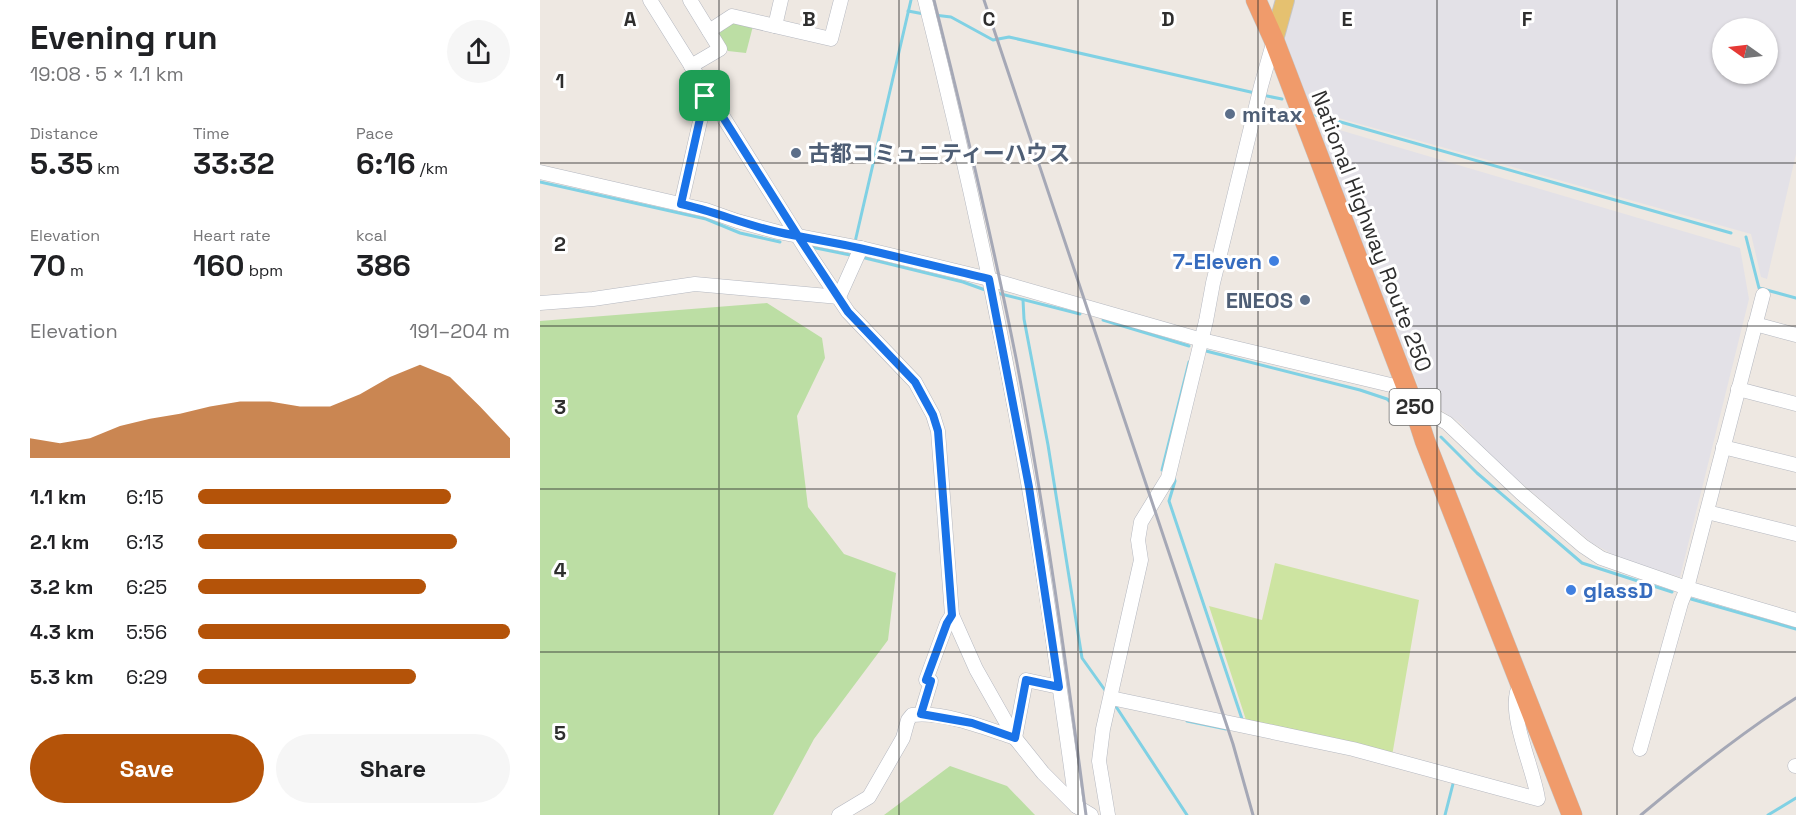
<!DOCTYPE html>
<meta charset="utf-8">
<style>
:root{--surface:#fff;--page:#f6f6f6;--text:#202124;--muted:#757577;--accent:#b45309}
body{margin:0;font-family:"Space Grotesk","Noto Sans JP",sans-serif;background:var(--page);color:var(--text);height:100vh;display:flex;flex-direction:column;font-size:22px;white-space:nowrap}
*{box-sizing:border-box;margin:0}
p{font-size:20px;color:var(--muted)}
.icon{flex:none;width:33px;height:33px;fill:none;stroke:currentColor;stroke-width:2;stroke-linecap:round;stroke-linejoin:round}
.map{position:relative;flex:1;overflow:hidden}
.side{display:flex;flex-direction:column;background:var(--surface);width:540px}
.side>*{flex:none}
.needle{width:39px;rotate:284deg}
.controls{position:absolute;left:1172px;top:18px;display:grid;gap:12px}
.controls a{display:grid;place-items:center;width:66px;height:66px;border-radius:50%;background:var(--surface);box-shadow:0 2px 4px #0004;font-size:30px}
.pin{position:absolute;display:grid;place-items:center;width:51px;height:51px;color:#fff;margin:-26px;border-radius:12px;box-shadow:0 3px 9px #0006}
.round{display:grid;place-items:center;flex:none;width:63px;height:63px;border-radius:32px;background:var(--page)}
.headline{display:flex;align-items:center;justify-content:space-between;height:102px;padding:0 30px}
h1{font-size:33px;font-weight:700;line-height:45px}
.stats{display:grid;grid-template-columns:repeat(3,1fr);gap:9px;height:102px;padding:6px 30px}
.stats div{display:grid;align-content:center}
.stats b{font-size:30px;font-weight:700}
.stats small{font-size:16px;font-weight:400}
.stats p{font-size:16px}
.chart{height:168px;padding:12px 30px}
.chart p{display:flex;justify-content:space-between}
.chart svg{width:100%;height:108px;margin-top:6px;fill:var(--accent);opacity:.7}
.cta{display:flex;gap:12px;margin-top:auto;padding:12px 30px}
.cta a{flex:1;height:69px;border-radius:36px;background:var(--accent);color:#fff;font-size:24px;font-weight:700;line-height:69px;text-align:center}
.cta a+a{background:var(--page);color:var(--text)}
ul{padding:0 30px;list-style:none;font-size:20px}
li{display:grid;grid-template-columns:96px 72px 1fr;align-items:center;height:45px}
li i{height:15px;border-radius:8px;background:var(--accent)}
main{display:flex;flex:1;min-height:0}
.map>svg:first-child{display:block}
.industrial{fill:#e3e1e7;fill-rule:evenodd}
.green{fill:#bcdea4}
.pitch{fill:#cde4a1}
.lines{fill:none;stroke-linecap:round;stroke-linejoin:round}
.stream{stroke:#80d1e4;stroke-width:3}
.minor-casing{stroke:#b5b8c0;stroke-width:15}
.major-casing{stroke:#c4c4c4;stroke-width:20}
.highway-casing{stroke:#c4c4c4;stroke-width:21}
.minor{stroke:#fff;stroke-width:14}
.major{stroke:#e5c170;stroke-width:18}
.highway{stroke:#f09b6b;stroke-width:20}
.rail{stroke:#a5a8b6;stroke-width:3}
.route-casing{stroke:#fff;stroke-width:12}
.route{stroke:#1a73e8;stroke-width:8}
.grid{fill:none;stroke:#2e2e2e;stroke-width:1.5;stroke-opacity:0.55}
.service-dot{fill:#5c6f8a;stroke:#fff;stroke-width:2}
.shop-dot{fill:#3f7fe0;stroke:#fff;stroke-width:2}
.labels{text-anchor:middle;stroke-width:6;stroke-linejoin:round;paint-order:stroke}
.shield{fill:#fff;stroke:#6d6d6d;stroke-width:1.5}
.shield-label{font-size:21px;font-weight:bold;fill:#2e2e2e}
.service-label{font-size:22px;font-weight:bold;fill:#4e5e75;stroke:#fff;text-anchor:start}
.street-label{font-size:22px;fill:#2e2e2e;stroke:#fff}
.shop-label{font-size:22px;font-weight:bold;fill:#366cbe;stroke:#fff;text-anchor:end}
.grid-label{font-size:20px;text-anchor:middle;font-weight:bold;fill:#2e2e2e;stroke:#fff;stroke-width:6;stroke-linejoin:round;paint-order:stroke}
</style>
<main>
<section class="side">
<div class="headline"><div><h1>Evening run</h1><p>19:08 · 5 × 1.1 km</p></div><a class="round"><svg class="icon" aria-label="share" viewBox="0 0 24 24"><path d="M12 15V3M7 8l5-5 5 5M5 13v7h14v-7"/></svg></a></div>
<div class="stats">
<div><p>Distance</p><b>5.35<small> km</small></b></div>
<div><p>Time</p><b>33:32</b></div>
<div><p>Pace</p><b>6:16<small> /km</small></b></div>
</div>
<div class="stats">
<div><p>Elevation</p><b>70<small> m</small></b></div>
<div><p>Heart rate</p><b>160<small> bpm</small></b></div>
<div><p>kcal</p><b>386</b></div>
</div>
<div class="chart"><p><span>Elevation</span>191–204 m</p>
<svg viewBox="0 0 160 44" preserveAspectRatio="none"><path d="M0 44V36L10 38L20 36L30 31L40 28L50 26L60 23L70 21L80 21L90 23L100 23L110 18L120 11L130 6L140 11L150 23L160 36V44z"/></svg>
</div>
<ul>
<li><b>1.1 km</b>6:15<i style="width:81%"></i></li>
<li><b>2.1 km</b>6:13<i style="width:83%"></i></li>
<li><b>3.2 km</b>6:25<i style="width:73%"></i></li>
<li><b>4.3 km</b>5:56<i style="width:100%"></i></li>
<li><b>5.3 km</b>6:29<i style="width:70%"></i></li>
</ul>
<div class="cta"><a>Save</a><a>Share</a></div>
</section>
<div class="map">
<svg width="1256" height="815" viewBox="0 0 1256 815">
<rect width="100%" height="100%" fill="#eee8e2"/>
<g class="industrial">
<path d="M 755,0 L 1256,0 L 1256,154 L 1227,279 L 1221,277 L 1211,234 L 770,110 L 745,39 ZM 1182,28 L 1227,28 L 1227,74 L 1182,74 Z"/>
<path d="M 786,126 L 1200,248 L 1209,299 L 1140,577 L 1079,558 L 1052,543 L 953,459 L 919,422 L 883,398 L 776,128 Z"/>
</g>
<g class="green">
<path d="M 190,22 L 213,26 L 206,53 L 188,51 L 179,36 L 181,29 Z"/>
<path d="M 227,303 L 282,338 L 285,358 L 257,416 L 268,507 L 304,554 L 356,573 L 348,640 L 274,739 L 233,815 L 0,815 L 0,321 Z"/>
<path d="M 410,766 L 467,786 L 495,815 L 344,815 Z"/>
</g>
<path class="pitch" d="M 735,563 L 879,600 L 852,756 L 707,723 L 669,606 L 722,620 Z"/>
<g class="lines">
<g class="stream">
<path d="M 368,11 L 384,14"/>
<path d="M 394,15 L 411,17 L 453,40 L 469,37 L 715,93"/>
<path d="M 727,96 L 742,99"/>
<path d="M 776,115 L 1191,233"/>
<path d="M 0,182 L 166,219 L 200,233 L 240,242"/>
<path d="M 1206,237 L 1219,288 L 1256,298"/>
<path d="M 315,242 L 371,0"/>
<path d="M 271,247 L 315,256"/>
<path d="M 321,257 L 423,282 L 448,291"/>
<path d="M 457,293 L 540,314"/>
<path d="M 483,300 L 484,319 L 508,445 L 542,658 L 567,693"/>
<path d="M 563,320 L 649,346"/>
<path d="M 666,351 L 820,390 L 847,399 L 860,410"/>
<path d="M 901,437 L 937,473 L 1042,563 L 1132,592"/>
<path d="M 622,470 L 649,362"/>
<path d="M 634,478 L 635,481 L 629,501 L 703,722"/>
<path d="M 1151,599 L 1256,629"/>
<path d="M 575,705 L 647,815"/>
<path d="M 647,721 L 686,729"/>
<path d="M 905,815 L 914,780"/>
<path d="M 1228,815 L 1256,798"/>
</g>
<g class="minor-casing">
<g id="minor">
<path d="M 110,0 L 267,251 L 308,312 L 375,382 L 393,415 L 398,431 L 412,615 L 436,669 L 475,738 L 503,773 L 536,806 L 551,815"/>
<path d="M 150,0 L 180,49 L 151,66"/>
<path d="M 385,0 C 441,223 487,448 518,676 C 524,720 531,763 536,806"/>
<path d="M 235,26 L 241,0"/>
<path d="M 169,31 L 192,16 L 291,39 L 301,0"/>
<path d="M 0,172 L 166,210 L 197,221 L 238,232 L 321,248 L 449,279 L 662,340 L 859,387 L 873,404 L 907,423 L 981,493 L 1043,546 L 1061,558 L 1147,588 L 1256,620"/>
<path d="M 141,204 L 167,91"/>
<path d="M 0,303 L 53,299 L 155,284 L 299,297 L 321,248"/>
<path d="M 1215,324 L 1256,335"/>
<path d="M 1198,389 L 1256,404"/>
<path d="M 1183,447 L 1256,465"/>
<path d="M 1167,512 L 1256,534"/>
<path d="M 571,698 L 813,749 L 998,799 C 994,770 970,720 977,692 L 983,689"/>
<path d="M 381,714 L 391,681 L 386,680 L 407,623 L 412,615"/>
<path d="M 1100,749 L 1141,603 L 1147,588 L 1223,295"/>
<path d="M 1255,766 L 1256,766"/>
<path d="M 299,815 L 329,797 L 363,738 L 368,720 L 372,715 C 403,711 446,728 475,738 L 486,680 L 519,687"/>
<path d="M 568,815 L 559,761 L 563,729 L 601,560 L 598,540 L 601,522 L 628,478 L 666,321 L 673,283 L 721,86 L 734,40"/>
</g>
</g>
<g class="major-casing">
<path id="major" d="M 734,40 L 745,0"/>
</g>
<g class="highway-casing">
<path id="highway" d="M 716,0 L 734,40 L 873,404 L 885,441 L 1032,815"/>
</g>
<use href="#minor" class="minor"/>
<use href="#major" class="major"/>
<use href="#highway" class="highway"/>
<g class="rail">
<path d="M 394,0 C 424,119 452,238 476,358 C 505,509 526,662 546,815"/>
<path d="M 444,0 L 693,744 L 713,815"/>
<path d="M 1101,815 C 1151,773 1201,733 1256,698"/>
</g>
</g>
<g class="lines">
<g class="route-casing">
<path id="route" d="M 165,96 L 167,92 L 258,236 L 308,312 L 375,382 L 393,415 L 398,431 L 412,615 L 407,623 L 386,680 L 391,681 L 381,714 L 432,723 L 475,738 L 486,680 L 519,687 L 489,487 L 449,279 C 406,269 363,258 319,248 C 292,242 265,238 238,232 C 205,225 174,211 141,204 L 165,96"/>
</g>
<use href="#route" class="route"/>
</g>
<path class="grid" d="M 179,0 L 179,815M 359,0 L 359,815M 538,0 L 538,815M 718,0 L 718,815M 897,0 L 897,815M 1077,0 L 1077,815M 0,163 L 1256,163M 0,326 L 1256,326M 0,489 L 1256,489M 0,652 L 1256,652"/>
<g class="service-dot">
<circle cx="690" cy="114" r="6"/>
<circle cx="256" cy="153" r="6"/>
<circle cx="765" cy="300" r="6"/>
</g>
<g class="shop-dot">
<circle cx="734" cy="261" r="6"/>
<circle cx="1031" cy="590" r="6"/>
</g>
<g class="labels">
<rect class="shield" x="849.5" y="389" width="51" height="36" rx="4.5"/>
<g class="shield-label">
<text x="875" y="414">250</text>
</g>
<g class="service-label">
<text x="702" y="122">mitax</text>
<text x="268" y="161">古都コミュニティーハウス</text>
<text x="753" y="308" text-anchor="end">ENEOS</text>
</g>
<g class="street-label">
<text transform="translate(832 231) rotate(69)" y="8">National Highway Route 250</text>
</g>
<g class="shop-label">
<text x="722" y="269">7-Eleven</text>
<text x="1043" y="598" text-anchor="start">glassD</text>
</g>
</g>
<g class="grid-label">
<text x="90" y="26">A</text>
<text x="269" y="26">B</text>
<text x="449" y="26">C</text>
<text x="628" y="26">D</text>
<text x="807" y="26">E</text>
<text x="987" y="26">F</text>
<text x="20" y="88">1</text>
<text x="20" y="251">2</text>
<text x="20" y="414">3</text>
<text x="20" y="577">4</text>
<text x="20" y="740">5</text>
</g>
</svg>
<div class="controls">
<a><svg class="needle" viewBox="-14 -14 28 28"><path d="M0-13l5 13h-10z" fill="#e53935"/><path d="M0 13l5-13h-10z" fill="#757577"/></svg></a>
</div>
<div class="pin" style="left:165px;top:96px;background:#1e9e55"><svg class="icon" aria-label="arrive" viewBox="0 0 24 24"><path d="M6 21V4h12l-3 4 3 4H6"/></svg></div>
</div>
</main>
